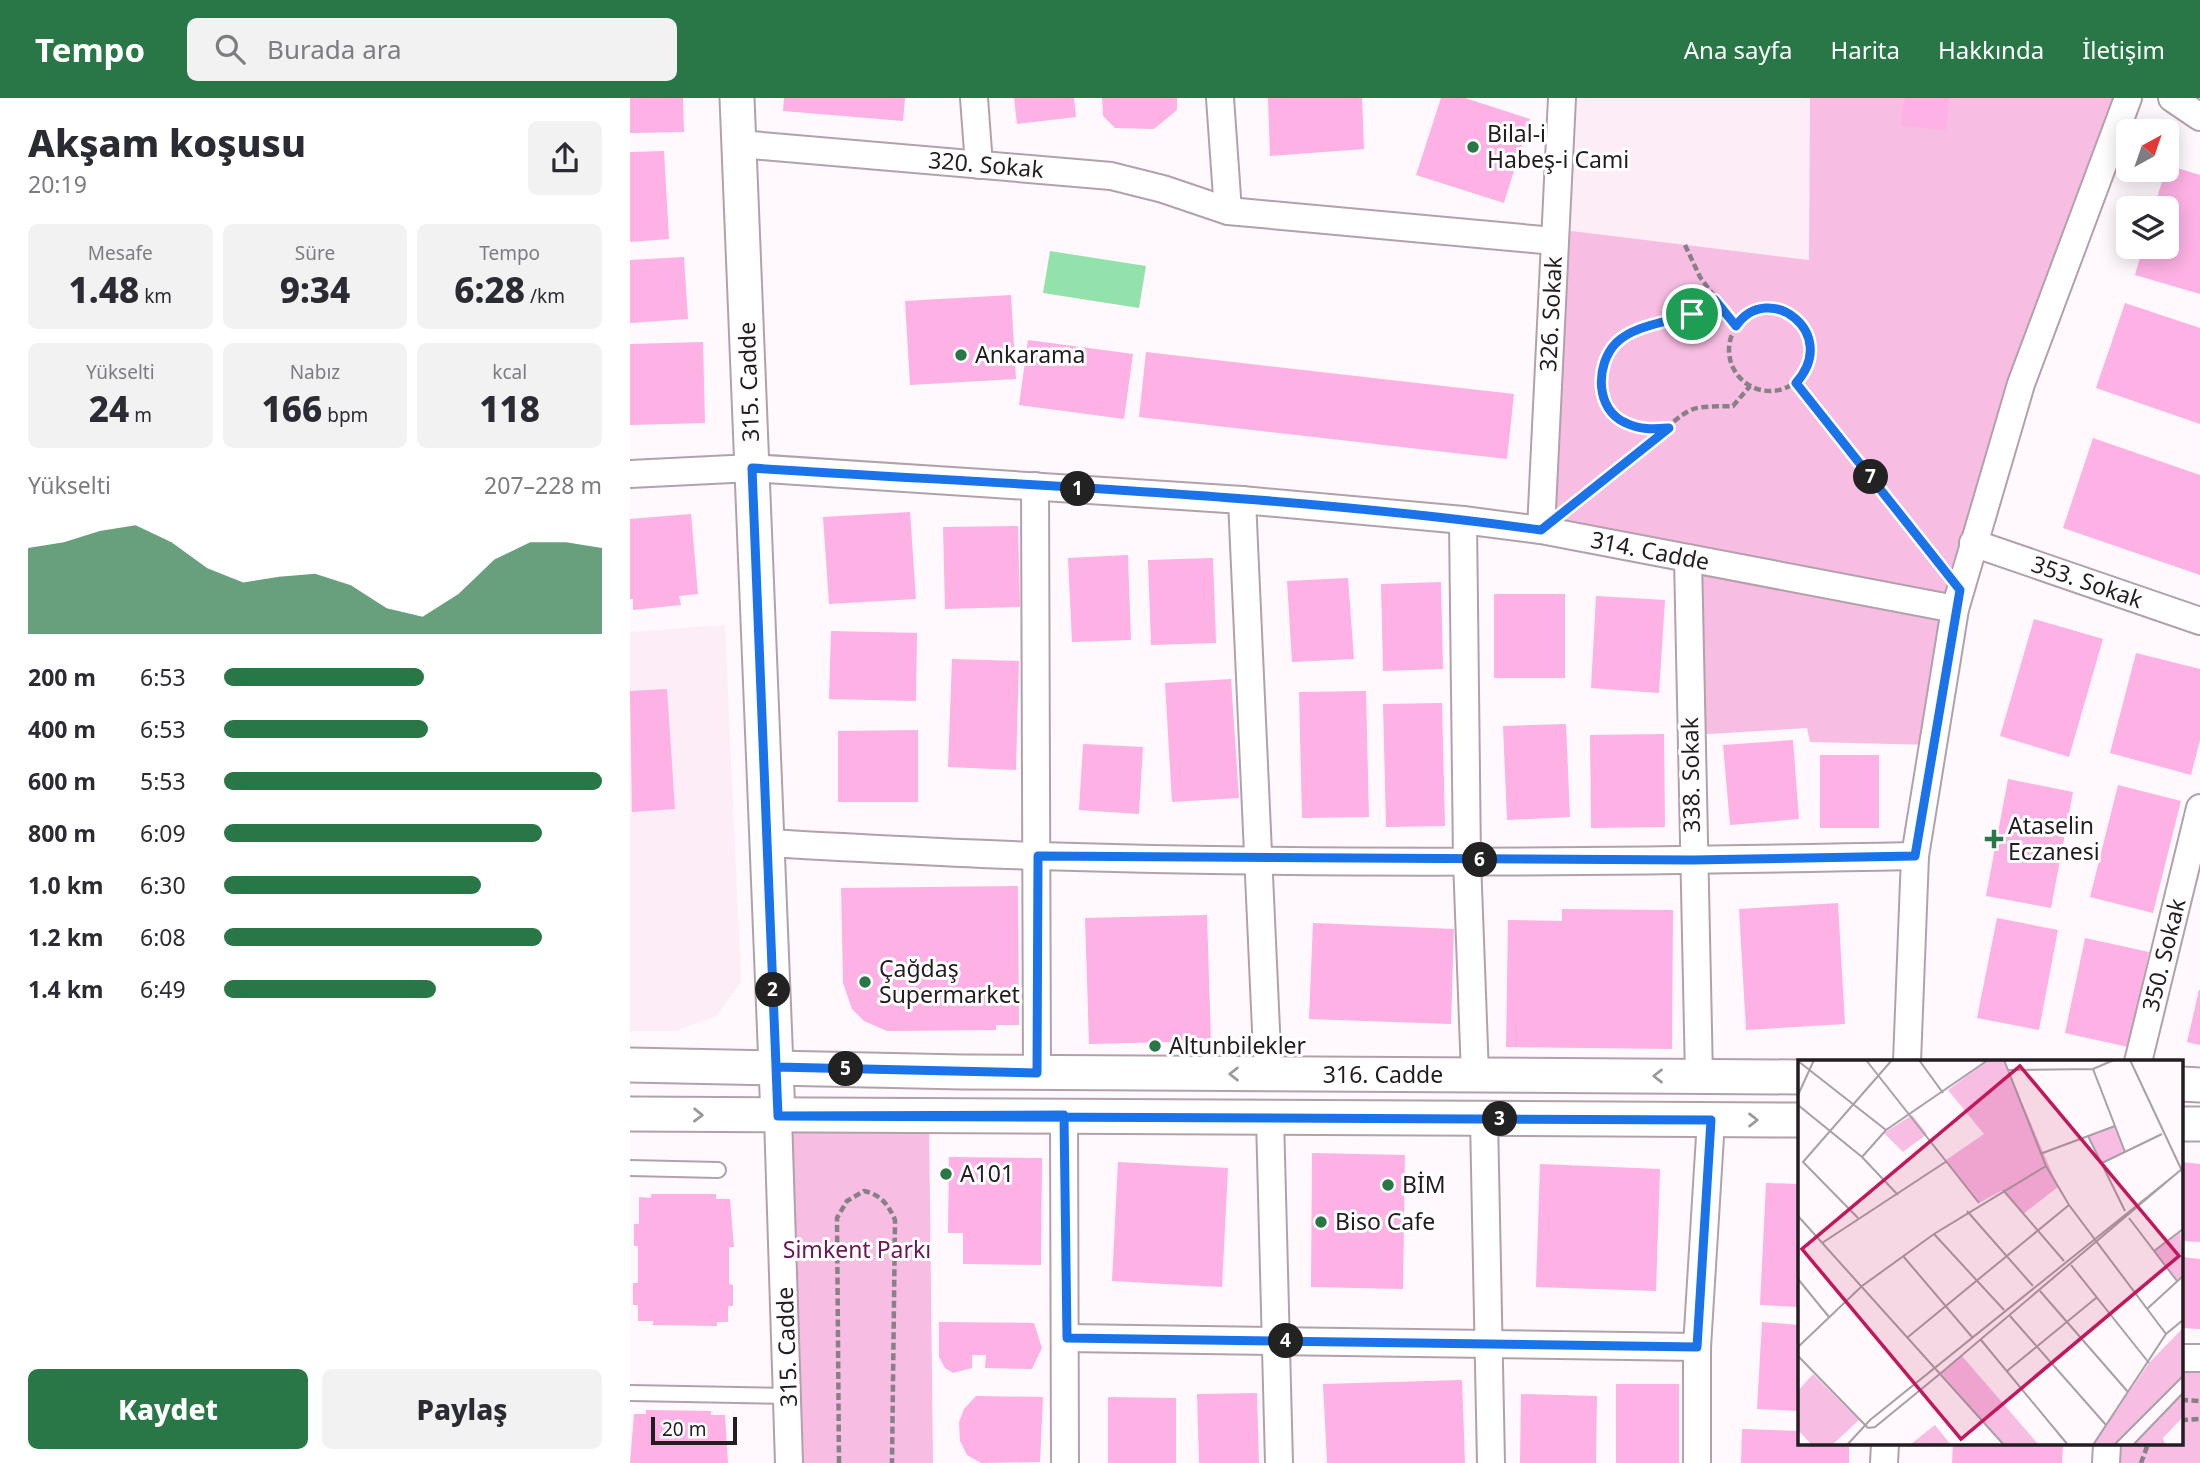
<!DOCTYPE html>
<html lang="tr">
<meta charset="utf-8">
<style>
:root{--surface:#fff;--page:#f2f2f3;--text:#2b2b33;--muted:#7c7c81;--accent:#297747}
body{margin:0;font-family:"Noto Sans",sans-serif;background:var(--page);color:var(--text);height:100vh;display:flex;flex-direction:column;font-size:26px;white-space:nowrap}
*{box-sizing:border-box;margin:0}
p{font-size:23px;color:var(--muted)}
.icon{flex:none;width:38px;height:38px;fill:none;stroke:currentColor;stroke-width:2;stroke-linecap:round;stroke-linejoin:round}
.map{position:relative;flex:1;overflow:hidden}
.details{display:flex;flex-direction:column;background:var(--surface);width:630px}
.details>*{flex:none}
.needle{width:46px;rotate:40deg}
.fabs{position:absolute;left:1486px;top:21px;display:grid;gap:14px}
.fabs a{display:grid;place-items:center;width:63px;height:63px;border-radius:10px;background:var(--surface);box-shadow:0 4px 18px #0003;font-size:35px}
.scale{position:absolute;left:21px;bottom:18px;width:86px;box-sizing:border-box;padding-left:7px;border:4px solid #231d21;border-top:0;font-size:19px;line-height:24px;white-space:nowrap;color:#231d21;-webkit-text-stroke:5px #fff;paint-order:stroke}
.pin{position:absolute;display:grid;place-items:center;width:60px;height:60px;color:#fff;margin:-30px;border:4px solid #fff;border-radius:50%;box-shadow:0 2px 7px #0007}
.km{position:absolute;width:35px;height:35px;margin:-18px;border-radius:50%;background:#222;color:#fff;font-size:19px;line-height:35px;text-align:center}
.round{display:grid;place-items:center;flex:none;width:74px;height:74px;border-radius:10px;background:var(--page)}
.overview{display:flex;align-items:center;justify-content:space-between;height:119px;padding:0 28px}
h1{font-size:38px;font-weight:800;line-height:52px}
.figures{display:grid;grid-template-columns:repeat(3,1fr);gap:10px;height:119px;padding:7px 28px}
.figures div{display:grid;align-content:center;border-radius:10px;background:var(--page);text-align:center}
.figures b{font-size:35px;font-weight:800}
.figures small{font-size:19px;font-weight:400}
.figures p{font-size:19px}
.chart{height:196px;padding:14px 28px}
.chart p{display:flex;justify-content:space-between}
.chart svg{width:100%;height:126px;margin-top:7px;fill:var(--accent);opacity:.7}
.action{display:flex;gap:14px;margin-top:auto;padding:14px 28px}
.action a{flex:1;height:80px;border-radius:10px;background:var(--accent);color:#fff;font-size:28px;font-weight:800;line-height:80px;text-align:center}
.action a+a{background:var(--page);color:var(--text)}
ul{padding:0 28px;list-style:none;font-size:23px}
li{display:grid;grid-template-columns:112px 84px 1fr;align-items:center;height:52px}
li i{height:18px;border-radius:9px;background:var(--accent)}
header{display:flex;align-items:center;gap:42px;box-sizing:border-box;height:98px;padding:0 35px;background:var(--accent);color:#fff}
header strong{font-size:33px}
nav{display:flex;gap:38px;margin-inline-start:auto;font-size:24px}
.search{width:490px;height:63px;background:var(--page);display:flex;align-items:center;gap:18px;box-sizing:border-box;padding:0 24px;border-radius:10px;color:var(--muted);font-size:26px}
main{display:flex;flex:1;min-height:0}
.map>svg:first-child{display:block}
.built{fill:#fdedf7}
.green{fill:#f7bde3}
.water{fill:#93e2ab}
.building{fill:#fdb1e4}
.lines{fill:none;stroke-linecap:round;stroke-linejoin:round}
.service-casing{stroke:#b2a1ab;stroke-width:18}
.minor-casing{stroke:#b2a1ab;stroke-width:30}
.tertiary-casing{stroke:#b2a1ab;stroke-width:37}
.path{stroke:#878185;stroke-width:4.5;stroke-dasharray:7 3.5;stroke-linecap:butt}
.service{stroke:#fff;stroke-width:14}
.minor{stroke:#fff;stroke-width:26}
.tertiary{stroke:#fff;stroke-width:33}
.oneway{stroke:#9c999b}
.route-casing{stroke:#fff;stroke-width:14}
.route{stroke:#1a73e8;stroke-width:9}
.poi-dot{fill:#297747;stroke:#fff;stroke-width:2.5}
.labels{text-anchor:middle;stroke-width:6;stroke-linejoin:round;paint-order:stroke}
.poi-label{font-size:23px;fill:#231d21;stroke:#fff;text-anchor:start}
.street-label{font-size:23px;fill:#231d21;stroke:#fff}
.park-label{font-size:23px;fill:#6c1557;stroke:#fff}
.inset-road{fill:none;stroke:#a7a0a4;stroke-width:2}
.view{fill:#c2185b;fill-opacity:0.15;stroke:#c2185b;stroke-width:3.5}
.inset-edge{fill:none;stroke:#231d21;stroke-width:3.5}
</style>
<header>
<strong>Tempo</strong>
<div class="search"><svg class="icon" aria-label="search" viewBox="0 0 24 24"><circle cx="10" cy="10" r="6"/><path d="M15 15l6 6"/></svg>Burada ara</div>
<nav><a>Ana sayfa</a><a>Harita</a><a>Hakkında</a><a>İletişim</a></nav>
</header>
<main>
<section class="details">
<div class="overview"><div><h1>Akşam koşusu</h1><p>20:19</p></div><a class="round"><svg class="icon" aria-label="share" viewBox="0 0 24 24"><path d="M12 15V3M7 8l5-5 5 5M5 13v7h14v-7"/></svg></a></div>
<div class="figures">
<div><p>Mesafe</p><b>1.48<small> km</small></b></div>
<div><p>Süre</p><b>9:34</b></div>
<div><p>Tempo</p><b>6:28<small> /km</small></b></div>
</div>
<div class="figures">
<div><p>Yükselti</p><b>24<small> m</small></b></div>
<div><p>Nabız</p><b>166<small> bpm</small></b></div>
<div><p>kcal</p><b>118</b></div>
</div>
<div class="chart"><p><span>Yükselti</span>207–228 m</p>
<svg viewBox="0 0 160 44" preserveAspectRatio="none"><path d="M0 44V14L10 12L20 8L30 6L40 12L50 21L60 26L70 24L80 23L90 27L100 35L110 38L120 30L130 18L140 12L150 12L160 14V44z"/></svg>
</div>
<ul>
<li><b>200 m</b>6:53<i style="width:53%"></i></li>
<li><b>400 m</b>6:53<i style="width:54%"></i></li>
<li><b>600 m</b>5:53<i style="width:100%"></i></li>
<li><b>800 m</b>6:09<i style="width:84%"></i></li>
<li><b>1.0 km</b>6:30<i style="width:68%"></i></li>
<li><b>1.2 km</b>6:08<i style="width:84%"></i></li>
<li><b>1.4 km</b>6:49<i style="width:56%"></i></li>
</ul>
<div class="action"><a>Kaydet</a><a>Paylaş</a></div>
</section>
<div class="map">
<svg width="1570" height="1365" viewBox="0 0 1570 1365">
<rect width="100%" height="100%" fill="#fff8fc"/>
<g class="built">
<path d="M 932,0 L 1180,0 L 1179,162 L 925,131 Z"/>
<path d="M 95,527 L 111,884 L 86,918 L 47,933 L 0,933 L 0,534 Z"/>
</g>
<g class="green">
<path d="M 1180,0 L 1498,0 L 1391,286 L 1303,647 L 1180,644 L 1177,630 L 1061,637 L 1058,460 L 911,432 L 925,131 L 1179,162 Z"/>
<path d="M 299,1018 L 303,1365 L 159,1365 L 148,1019 Z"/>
<path d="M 1551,1260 L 1570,1260 L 1570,1365 L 1476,1365 L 1477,1346 L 1551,1346 Z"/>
</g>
<path class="water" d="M 420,153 L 516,168 L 509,210 L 413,195 Z"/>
<g class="building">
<path d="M 0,0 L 53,0 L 54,34 L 0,35 Z"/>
<path d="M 154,0 L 275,0 L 273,23 L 153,13 Z"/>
<path d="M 384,0 L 444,0 L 446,19 L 387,26 Z"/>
<path d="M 472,0 L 547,0 L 547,12 L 524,31 L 485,30 L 473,18 Z"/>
<path d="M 638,0 L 732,0 L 734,51 L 640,58 Z"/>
<path d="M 811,0 L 835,0 L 900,21 L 874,105 L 786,77 Z"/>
<path d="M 1274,0 L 1319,0 L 1316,32 L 1271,28 Z"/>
<path d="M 34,53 L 39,141 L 0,144 L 0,54 Z"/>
<path d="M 1537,67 L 1570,77 L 1570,196 L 1505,177 L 1513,149 L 1536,149 L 1536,110 L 1524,110 Z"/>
<path d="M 54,159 L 58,221 L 0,225 L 0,162 Z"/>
<path d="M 381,197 L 386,281 L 280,287 L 275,203 Z"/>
<path d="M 1495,205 L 1570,230 L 1570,326 L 1466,290 Z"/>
<path d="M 398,242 L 503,256 L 494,321 L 389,307 Z"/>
<path d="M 73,244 L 75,325 L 0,327 L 0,246 Z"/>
<path d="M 516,254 L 884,296 L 877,361 L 509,319 Z"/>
<path d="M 1463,340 L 1570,377 L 1570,477 L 1433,430 Z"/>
<path d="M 280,414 L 286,501 L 199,506 L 193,419 Z"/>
<path d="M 61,416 L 68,496 L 49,498 L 51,507 L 3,512 L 3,501 L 0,501 L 0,421 Z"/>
<path d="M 388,428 L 390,509 L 315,511 L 313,429 Z"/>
<path d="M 498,457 L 501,542 L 442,544 L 438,460 Z"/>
<path d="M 583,460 L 586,545 L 521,547 L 518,462 Z"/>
<path d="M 718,480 L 724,561 L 662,564 L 657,483 Z"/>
<path d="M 811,484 L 813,571 L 753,573 L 751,486 Z"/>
<rect x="864" y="496" width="71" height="84"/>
<path d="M 966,498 L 1035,502 L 1029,595 L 961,590 Z"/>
<path d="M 1404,521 L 1473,541 L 1439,659 L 1370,638 Z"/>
<path d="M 201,533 L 287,535 L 286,603 L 199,601 Z"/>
<path d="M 1506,555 L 1570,571 L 1570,642 L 1561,677 L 1480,655 Z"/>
<path d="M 322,561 L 389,563 L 386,672 L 318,669 Z"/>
<path d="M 601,581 L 609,700 L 542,704 L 535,585 Z"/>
<path d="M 37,591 L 45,711 L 2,714 L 0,593 Z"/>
<path d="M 736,593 L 739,719 L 672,720 L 669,594 Z"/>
<path d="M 812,605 L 815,728 L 756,729 L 753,606 Z"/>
<path d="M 936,626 L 940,719 L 877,722 L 873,628 Z"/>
<path d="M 288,632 L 288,704 L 208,704 L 208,633 Z"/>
<path d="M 1034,636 L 1035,729 L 961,730 L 960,637 Z"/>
<path d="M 1163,642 L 1169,721 L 1100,727 L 1093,647 Z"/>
<path d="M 453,646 L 513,649 L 509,716 L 449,712 Z"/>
<rect x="1190" y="657" width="59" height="73"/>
<path d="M 1378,681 L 1443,694 L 1421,810 L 1356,798 Z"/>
<path d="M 1488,687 L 1551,703 L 1523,815 L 1460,799 Z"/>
<path d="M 388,788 L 389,927 L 366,927 L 366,932 L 257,933 L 234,923 L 222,911 L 213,885 L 211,790 Z"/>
<path d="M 1208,805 L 1215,926 L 1116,932 L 1109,811 Z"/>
<path d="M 932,811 L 1043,812 L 1042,951 L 876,949 L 878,822 L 932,823 Z"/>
<path d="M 577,817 L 581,943 L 459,946 L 455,820 Z"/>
<path d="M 1367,820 L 1428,832 L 1409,932 L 1347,920 Z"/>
<path d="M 683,825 L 824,831 L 821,926 L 679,921 Z"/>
<path d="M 1455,840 L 1519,854 L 1498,949 L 1435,935 Z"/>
<path d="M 1569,892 L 1570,892 L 1570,947 L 1557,944 Z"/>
<path d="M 682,1055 L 775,1057 L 773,1191 L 681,1189 Z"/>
<path d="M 319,1059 L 412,1060 L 411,1167 L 333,1166 L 333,1135 L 318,1135 Z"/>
<path d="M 488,1064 L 598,1070 L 592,1189 L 482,1183 Z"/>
<path d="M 1551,1064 L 1570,1066 L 1570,1144 L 1551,1143 Z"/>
<path d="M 910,1066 L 1030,1071 L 1026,1193 L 906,1189 Z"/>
<path d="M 1136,1085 L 1169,1086 L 1169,1209 L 1130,1207 Z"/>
<path d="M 21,1096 L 86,1096 L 86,1101 L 100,1101 L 104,1149 L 99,1149 L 99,1186 L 103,1187 L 103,1208 L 98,1208 L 98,1224 L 87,1224 L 87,1228 L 23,1227 L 23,1223 L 8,1223 L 8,1207 L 3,1207 L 3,1185 L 8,1185 L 8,1148 L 4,1148 L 4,1126 L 9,1126 L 9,1099 L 21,1100 Z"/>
<path d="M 1551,1159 L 1570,1161 L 1570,1231 L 1551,1230 Z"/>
<path d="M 309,1224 L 404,1225 L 412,1250 L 402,1271 L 355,1270 L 356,1257 L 342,1257 L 342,1270 L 323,1275 L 315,1270 L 309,1259 Z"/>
<path d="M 1132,1224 L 1169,1227 L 1169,1313 L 1127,1311 Z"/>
<path d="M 832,1282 L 835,1365 L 697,1365 L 693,1286 Z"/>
<rect x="986" y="1286" width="63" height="79"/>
<path d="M 627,1295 L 629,1365 L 569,1365 L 567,1296 Z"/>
<path d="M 891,1296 L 967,1298 L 966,1365 L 890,1365 Z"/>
<path d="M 346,1298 L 413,1299 L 410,1364 L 351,1365 L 337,1357 L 330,1343 L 329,1324 L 334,1311 Z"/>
<path d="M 478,1299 L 546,1300 L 546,1365 L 478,1365 Z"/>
<path d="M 16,1312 L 81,1313 L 81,1317 L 95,1317 L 98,1365 L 0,1365 L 4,1316 L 16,1316 Z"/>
<path d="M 1112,1331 L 1169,1333 L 1169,1346 L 1219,1346 L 1219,1365 L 1111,1365 Z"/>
<path d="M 1323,1346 L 1433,1346 L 1432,1365 L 1322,1365 Z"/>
</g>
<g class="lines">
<g class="service-casing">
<g id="service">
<path d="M 0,1070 L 88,1072"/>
<path d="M 0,1295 L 159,1298"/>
</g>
</g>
<g class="minor-casing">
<g id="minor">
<path d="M 344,0 L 349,67"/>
<path d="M 590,0 L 598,113"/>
<path d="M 1542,0 L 1570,19"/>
<path d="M 109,46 L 481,78 L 533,91 L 598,113 L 924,143"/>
<path d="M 0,376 L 122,370 L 612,402 L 833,422 L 911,432 L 1325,511"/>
<path d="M 405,388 L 407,975"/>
<path d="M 612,402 L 638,976"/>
<path d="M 833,422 L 837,762 L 845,977"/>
<path d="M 911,432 L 932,0"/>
<path d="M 1343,445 L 1570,523"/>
<path d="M 1058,460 L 1069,979"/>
<path d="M 137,745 C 227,750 317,755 408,758 C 700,767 993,764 1285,758"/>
<path d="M 1277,964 L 1285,758 L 1325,511 L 1391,286 L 1498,0"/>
<path d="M 1508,964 L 1570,710"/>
<path d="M 434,1018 L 435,1365"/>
<path d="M 148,1019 L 159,1365"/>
<path d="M 640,1020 L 649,1365"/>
<path d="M 854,1021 L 861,1365"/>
<path d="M 437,1240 L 1067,1249"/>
<path d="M 1551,1260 L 1570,1260"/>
<path d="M 1067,1365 L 1067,1249 L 1081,1022"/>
<path d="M 1254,1365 L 1255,1346"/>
<path d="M 1476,1365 L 1477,1346"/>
</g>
</g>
<g class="tertiary-casing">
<g id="tertiary">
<path d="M 107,0 L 148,1019"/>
<path d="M 0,967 L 333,974 L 1169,979"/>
<path d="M 1551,986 L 1570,987"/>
<path d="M 0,1016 L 1169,1022"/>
<path d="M 1551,1026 L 1570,1026"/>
</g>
</g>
<g class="path">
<path d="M 1055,147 L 1070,179 L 1106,228"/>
<path d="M 1085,202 C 1069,211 1054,219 1037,225 C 1020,230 1001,232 987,244 C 957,273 974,333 1018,331 C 1043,331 1042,321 1061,312 C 1072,307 1091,309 1103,308 L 1120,288"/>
<circle cx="1140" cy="252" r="41"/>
<path d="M 1166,285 L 1311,468"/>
<path d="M 938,410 L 1038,330"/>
<path d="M 1551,1302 L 1570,1303"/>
<path d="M 1551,1322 L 1570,1321"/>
<path d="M 209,1365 L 207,1120 L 217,1103 L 234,1093 C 251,1097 258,1106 265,1122 L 262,1365"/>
<path d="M 1511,1365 L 1518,1346"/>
</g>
<use href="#service" class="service"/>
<use href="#minor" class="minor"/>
<use href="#tertiary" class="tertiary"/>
</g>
<defs><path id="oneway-chevron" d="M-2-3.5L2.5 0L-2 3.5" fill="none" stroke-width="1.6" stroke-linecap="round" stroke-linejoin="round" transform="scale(1.75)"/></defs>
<g class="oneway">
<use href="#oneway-chevron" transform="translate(604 976) rotate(-180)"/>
<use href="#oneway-chevron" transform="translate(1028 978) rotate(-180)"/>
<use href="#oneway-chevron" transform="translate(68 1017) rotate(1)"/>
<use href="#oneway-chevron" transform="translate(1123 1022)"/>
</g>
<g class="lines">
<g class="route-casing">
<path id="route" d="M 1062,216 C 1039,224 1004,227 986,245 C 965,267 965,312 996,325 C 1011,332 1023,331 1039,330 L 911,432 C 650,396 385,387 122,370 C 130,586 138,802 148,1018 L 1081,1022 L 1067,1249 L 437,1240 L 434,1017 L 148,1018 L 146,969 L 407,975 L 408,758 L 1062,762 L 1285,758 L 1330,492 L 1166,285 C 1211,235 1138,181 1106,228 L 1085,202 L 1062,216"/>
</g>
<use href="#route" class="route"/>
</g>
<g class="poi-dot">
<circle cx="843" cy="49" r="7"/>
<circle cx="331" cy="257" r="7"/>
<path d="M1360.5 730.5h7v7h7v7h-7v7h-7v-7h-7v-7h7z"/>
<circle cx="235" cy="884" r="7"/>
<circle cx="525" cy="948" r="7"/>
<circle cx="316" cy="1076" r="7"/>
<circle cx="758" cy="1087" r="7"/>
<circle cx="691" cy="1124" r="7"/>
</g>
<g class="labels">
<g class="poi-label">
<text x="857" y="44">Bilal-i<tspan x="857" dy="26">Habeş-i Cami</tspan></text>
<text x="345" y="265">Ankarama</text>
<text x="1378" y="736">Ataselin<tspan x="1378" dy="26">Eczanesi</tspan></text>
<text x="249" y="879">Çağdaş<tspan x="249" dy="26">Supermarket</tspan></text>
<text x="539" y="956">Altunbilekler</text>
<text x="330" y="1084">A101</text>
<text x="772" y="1095">BİM</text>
<text x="705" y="1132">Biso Cafe</text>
</g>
<g class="street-label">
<text transform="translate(356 67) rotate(5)" y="8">320. Sokak</text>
<text transform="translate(921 216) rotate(-87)" y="8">326. Sokak</text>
<text transform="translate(119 284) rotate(-92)" y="8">315. Cadde</text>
<text transform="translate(1020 453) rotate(11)" y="8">314. Cadde</text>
<text transform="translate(1457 484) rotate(19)" y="8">353. Sokak</text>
<text transform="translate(1061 677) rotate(-91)" y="8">338. Sokak</text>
<text transform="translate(1534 857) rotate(-76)" y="8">350. Sokak</text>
<text x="753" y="985">316. Cadde</text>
<text transform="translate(157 1249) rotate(-92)" y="8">315. Cadde</text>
</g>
<g class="park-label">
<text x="227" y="1160">Simkent Parkı</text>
</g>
</g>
<g transform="translate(1168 962)">
<rect width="385" height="385" fill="#fff8fc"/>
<path d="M 190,0 L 206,0 L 260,127 L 225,154 L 205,130 L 181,143 L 148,100 L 186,74 L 150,30 ZM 114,55 L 129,74 L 105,92 L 86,73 ZM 317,66 L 327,92 L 304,103 L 290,76 ZM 382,171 L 385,216 L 379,221 L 356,191 ZM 385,268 L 385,316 L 316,385 L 295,385 L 351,303 ZM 164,296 L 241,385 L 206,385 L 143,313 ZM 15,314 L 61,360 L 34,385 L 14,385 L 0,370 L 0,331 ZM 385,333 L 385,357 L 365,378 L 367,384 L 335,385 ZM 137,365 L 153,385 L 113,385 L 113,384 Z" fill="#f7bde3"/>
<path class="inset-road" d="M 68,0 L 181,143M 121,0 L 145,33M 206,0 L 248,106 L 271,145 L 368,274M 332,0 L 385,113M 0,1 L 88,70M 295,9 L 327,92M 210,10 L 295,9 L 316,0M 0,35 L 16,0M 0,45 L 64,97 L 100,135M 290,76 L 327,151M 242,94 L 317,66M 64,97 L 88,70 L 190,0M 304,103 L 364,74M 205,130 L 266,201M 169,151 L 235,226M 0,156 L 206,385M 60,158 L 5,102 L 94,0M 331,158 L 379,221M 136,174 L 206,250M 24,183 L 149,101M 356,191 L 385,169M 105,196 L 174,277M 273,205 L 351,303M 0,219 L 31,257M 242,231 L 330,332M 349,249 L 385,216M 212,256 L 308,365M 110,277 L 271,145M 183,280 L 270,385M 0,287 L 64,226 L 136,174 L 248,106M 0,296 L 70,368M 209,311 L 298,238M 70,368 L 77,367 L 143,313 L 385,108M 49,385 L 72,360 L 378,114M 295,385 L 368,274 L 385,260M 316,385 L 385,316M 335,385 L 385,333"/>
<path class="view" d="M 222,6 L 381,196 L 163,379 L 4,189 Z"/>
<rect width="385" height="385" class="inset-edge"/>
</g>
</svg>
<div class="fabs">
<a><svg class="needle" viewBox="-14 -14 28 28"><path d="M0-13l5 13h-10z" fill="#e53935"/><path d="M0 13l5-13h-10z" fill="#7c7c81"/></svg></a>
<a><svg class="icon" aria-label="layers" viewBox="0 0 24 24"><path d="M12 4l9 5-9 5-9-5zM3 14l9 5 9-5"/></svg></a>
</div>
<div class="scale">20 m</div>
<div class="pin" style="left:1062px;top:216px;background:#1e9e55"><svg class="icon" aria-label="arrive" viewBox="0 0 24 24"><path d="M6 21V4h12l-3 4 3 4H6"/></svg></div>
<b class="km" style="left:448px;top:391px">1</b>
<b class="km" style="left:143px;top:892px">2</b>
<b class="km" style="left:870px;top:1021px">3</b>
<b class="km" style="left:656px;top:1243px">4</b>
<b class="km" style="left:216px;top:971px">5</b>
<b class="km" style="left:850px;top:762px">6</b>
<b class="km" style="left:1241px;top:379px">7</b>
</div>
</main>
